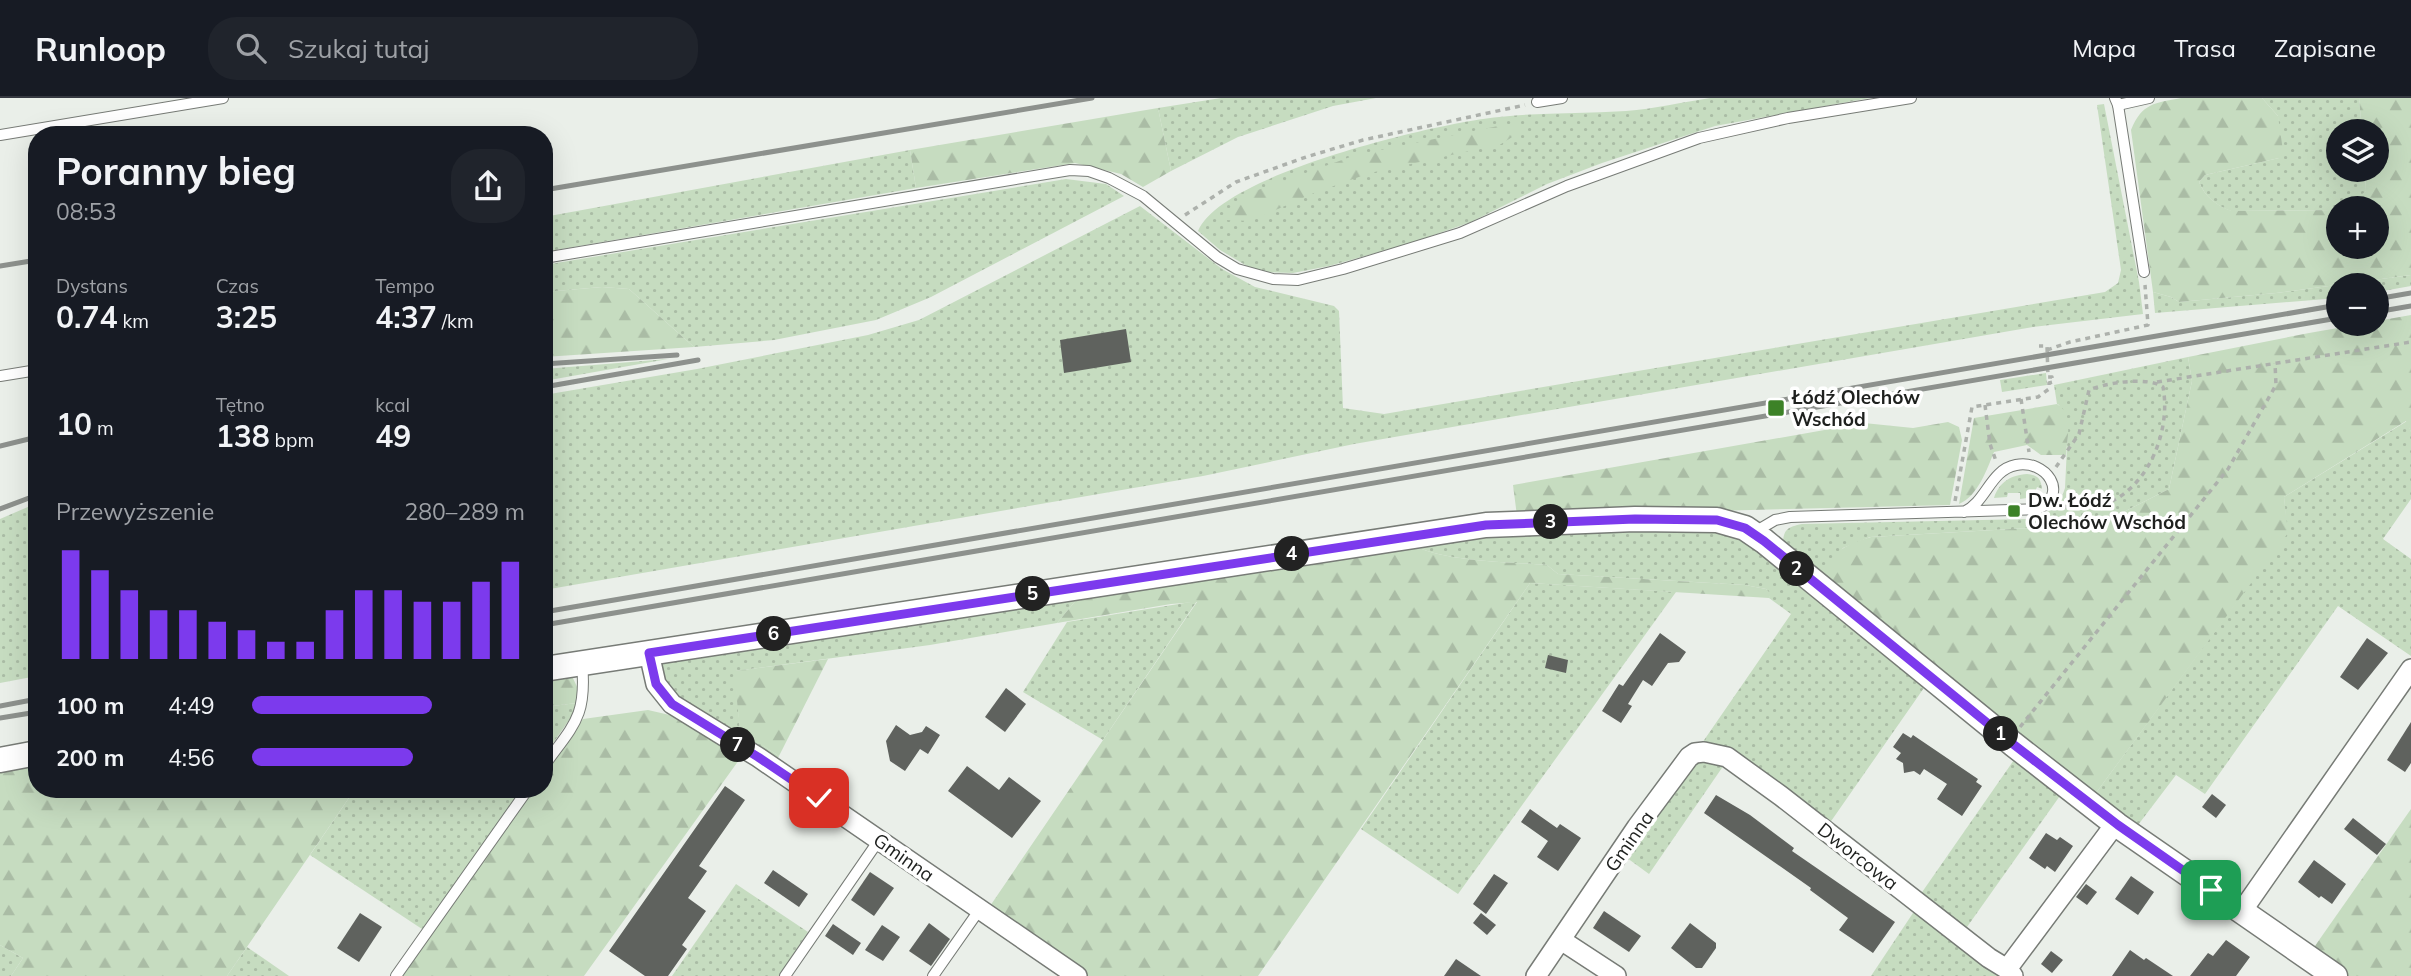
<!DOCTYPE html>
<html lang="pl">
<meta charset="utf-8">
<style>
:root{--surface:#171b24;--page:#20242c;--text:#f1f3f6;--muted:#9ea1a6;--line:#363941;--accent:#7c3aed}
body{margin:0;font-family:Mulish,sans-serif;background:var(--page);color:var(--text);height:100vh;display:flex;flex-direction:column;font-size:26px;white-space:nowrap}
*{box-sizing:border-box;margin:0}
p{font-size:23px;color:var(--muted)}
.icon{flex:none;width:38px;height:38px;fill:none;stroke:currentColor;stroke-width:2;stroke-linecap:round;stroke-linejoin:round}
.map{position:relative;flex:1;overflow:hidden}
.side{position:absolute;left:28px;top:28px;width:525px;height:672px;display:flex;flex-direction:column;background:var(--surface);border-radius:28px;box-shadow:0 7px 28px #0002}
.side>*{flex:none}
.tools{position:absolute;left:2326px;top:21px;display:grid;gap:14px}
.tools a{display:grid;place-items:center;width:63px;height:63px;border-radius:50%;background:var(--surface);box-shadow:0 7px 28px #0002;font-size:35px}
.pin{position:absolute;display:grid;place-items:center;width:60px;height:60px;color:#fff;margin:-30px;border-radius:14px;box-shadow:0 4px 10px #0006}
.km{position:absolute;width:35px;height:35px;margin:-18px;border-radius:50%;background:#222;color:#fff;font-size:19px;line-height:35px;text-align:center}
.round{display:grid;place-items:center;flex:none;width:74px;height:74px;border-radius:28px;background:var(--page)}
.head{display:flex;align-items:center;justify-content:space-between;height:119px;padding:0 28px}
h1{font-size:38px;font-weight:700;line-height:52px}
.figures{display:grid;grid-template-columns:repeat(3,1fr);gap:10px;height:119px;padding:7px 28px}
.figures div{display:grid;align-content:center}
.figures b{font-size:30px;font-weight:700}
.figures small{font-size:19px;font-weight:400}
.figures p{font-size:19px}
.chart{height:196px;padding:14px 28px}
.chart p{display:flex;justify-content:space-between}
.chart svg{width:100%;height:126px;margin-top:7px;stroke:var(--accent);stroke-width:6}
ul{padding:0 28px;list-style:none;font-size:23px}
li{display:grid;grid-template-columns:112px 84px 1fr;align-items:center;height:52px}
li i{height:18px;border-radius:9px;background:var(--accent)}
header{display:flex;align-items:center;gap:42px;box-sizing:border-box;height:98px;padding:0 35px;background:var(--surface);border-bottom:2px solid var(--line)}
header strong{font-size:33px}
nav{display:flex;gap:38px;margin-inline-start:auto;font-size:24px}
.search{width:490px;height:63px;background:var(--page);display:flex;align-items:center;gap:18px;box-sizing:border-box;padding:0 24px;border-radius:28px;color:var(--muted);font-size:26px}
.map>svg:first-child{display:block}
.grass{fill:url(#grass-dots)}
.forest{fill:url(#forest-firs)}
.building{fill:#5f625e}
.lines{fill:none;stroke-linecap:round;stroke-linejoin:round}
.service-casing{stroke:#777b76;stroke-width:12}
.minor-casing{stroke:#777b76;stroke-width:22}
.tertiary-casing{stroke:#777b76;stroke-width:27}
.path{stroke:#adb1ac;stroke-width:3.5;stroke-dasharray:5 5;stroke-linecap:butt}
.service{stroke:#fff;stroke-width:10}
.minor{stroke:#fff;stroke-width:19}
.tertiary{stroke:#fff;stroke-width:24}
.rail{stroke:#8d918d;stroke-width:5}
.route-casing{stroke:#fff;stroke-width:14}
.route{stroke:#7c3aed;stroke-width:9}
.poi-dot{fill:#3c8227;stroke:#fff;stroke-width:2.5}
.labels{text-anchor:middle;stroke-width:7;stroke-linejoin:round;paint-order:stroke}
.poi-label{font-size:19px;font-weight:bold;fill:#1e201e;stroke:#fff;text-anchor:start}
.street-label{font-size:19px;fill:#1e201e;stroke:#fff}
</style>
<header>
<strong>Runloop</strong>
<div class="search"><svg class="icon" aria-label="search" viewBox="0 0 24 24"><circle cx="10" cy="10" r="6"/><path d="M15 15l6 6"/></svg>Szukaj tutaj</div>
<nav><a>Mapa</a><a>Trasa</a><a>Zapisane</a></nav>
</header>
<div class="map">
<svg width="2411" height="878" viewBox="0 0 2411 878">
<defs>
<pattern id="grass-dots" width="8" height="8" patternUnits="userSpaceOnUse" patternTransform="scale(1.75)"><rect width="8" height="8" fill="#c6dcc0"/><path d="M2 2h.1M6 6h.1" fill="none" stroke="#aabca5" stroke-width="1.8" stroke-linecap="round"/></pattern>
<pattern id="forest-firs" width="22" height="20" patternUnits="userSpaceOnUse" patternTransform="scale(1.75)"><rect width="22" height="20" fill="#c6dcc0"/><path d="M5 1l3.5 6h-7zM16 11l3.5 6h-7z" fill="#aabca5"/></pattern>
</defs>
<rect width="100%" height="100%" fill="#eaefe9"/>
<g class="grass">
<path d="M 1221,0 L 1376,0 L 1333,8 L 1238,39 L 1171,73 L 1158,10 Z"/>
<path d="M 1710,0 L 1870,0 L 1715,28 L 1602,65 L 1547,86 L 1471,124 L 1408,146 L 1329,168 L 1293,175 L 1263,174 L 1247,168 L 1220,152 L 1198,133 C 1221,77 1425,29 1483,21 C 1531,14 1578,16 1626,13 C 1654,11 1683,4 1710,0 Z"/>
<path d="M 2262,0 L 2359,0 L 2362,33 L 2338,33 L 2338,72 L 2365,72 L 2366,93 L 2360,100 L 2338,112 L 2231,113 C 2217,108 2205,99 2199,84 L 2205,77 L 2279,60 L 2278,18 Z"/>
<path d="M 2104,6 L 2139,184 L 2143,216 L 2033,229 L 1354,346 L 1203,378 L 544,492 L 544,297 L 697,271 L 868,237 L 919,222 L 1140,108 L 1222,171 L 1255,189 L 1334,208 L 1339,213 L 1343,310 L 1384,316 L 2105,194 L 2118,185 L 2121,172 L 2097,7 Z"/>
<path d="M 910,52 L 916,90 L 544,154 L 544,119 Z"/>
<path d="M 1066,81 L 1106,86 L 1124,98 L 931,199 L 876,222 L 774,242 L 694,249 L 629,191 L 602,189 L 544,194 L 544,167 Z"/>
<path d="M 2411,177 L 2411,188 L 2377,194 L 2376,187 L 2338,187 L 2338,200 L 2155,215 L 2153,194 L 2171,199 L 2179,204 L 2276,195 Z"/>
<path d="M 2188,259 L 2192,283 L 2169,391 L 2100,426 L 1870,439 L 1843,450 L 1825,478 L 1783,447 C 1783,431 1788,429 1802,426 L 2027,421 L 2058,410 L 2065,390 L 2068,329 L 2059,307 L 2057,306 L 2054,287 Z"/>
<path d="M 668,261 L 544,283 L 544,271 Z"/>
<path d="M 2046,275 L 2047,287 L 2002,294 L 2000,282 Z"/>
<path d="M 2407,323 L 2411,334 L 2411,401 L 2383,441 L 2411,461 L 2411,558 L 2338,508 L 2205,696 L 2176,677 L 2135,731 L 2093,699 L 2287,435 L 2284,399 Z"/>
<path d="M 2027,376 C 2037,377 2041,380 2042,391 L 2037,389 L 2033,399 L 2020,401 L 2020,395 L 2008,395 L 2007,399 L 1994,400 C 1999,384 2011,377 2027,376 Z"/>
<path d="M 37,405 L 37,578 L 0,585 L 0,421 Z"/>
<path d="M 1693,429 L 1735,439 L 1755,451 L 1926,587 L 1827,729 L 1700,648 L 1791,516 L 1769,500 L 1770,496 L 1766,491 L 1745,487 L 1558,476 L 1547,467 C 1513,464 1437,464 1410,445 L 1480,436 Z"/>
<path d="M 1530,485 L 1676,494 L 1458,796 L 1361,731 Z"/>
<path d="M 1078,500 L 1057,525 L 930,547 L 735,573 L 740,632 L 779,658 L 775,665 L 690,612 L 661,585 L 660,565 Z"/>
<path d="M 1197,503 L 1103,642 L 1023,594 L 1067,524 Z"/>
<path d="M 577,605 L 574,615 L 544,658 L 544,609 Z"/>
<path d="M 2016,659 L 2062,695 L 1962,836 L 1918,800 Z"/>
<path d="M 1694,663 L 1726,664 L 1649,776 L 1623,757 Z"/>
<path d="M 355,691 L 522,691 L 462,778 L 422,831 L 310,757 Z"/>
<path d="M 736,786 L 808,834 L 779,878 L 672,878 Z"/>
<path d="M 1917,809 L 2005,878 L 1871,878 Z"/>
<path d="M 0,847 L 23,860 L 11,878 L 0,878 Z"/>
<path d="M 247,849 L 289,878 L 227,878 Z"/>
</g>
<g class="forest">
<path d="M 2181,0 L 2262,0 L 2278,18 L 2283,53 L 2279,60 L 2205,77 L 2199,84 C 2205,99 2217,108 2232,113 L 2338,112 L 2338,149 L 2376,149 L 2376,110 L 2343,110 L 2366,93 L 2365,72 L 2376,72 L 2376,33 L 2362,33 L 2359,0 L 2411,0 L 2411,177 L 2276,195 L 2179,204 L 2171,199 L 2153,194 L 2131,32 C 2142,5 2155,5 2181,0 Z"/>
<path d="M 1158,10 L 1171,73 L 1143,89 L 1121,76 L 1075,65 L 916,90 L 910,52 Z"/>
<path d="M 1503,27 L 1518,27 L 1522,33 L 1501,46 L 1370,75 L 1314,95 L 1251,123 L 1224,122 L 1223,117 L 1255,93 L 1356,57 Z"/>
<path d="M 602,189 L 629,191 L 694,249 L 544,259 L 544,194 Z"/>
<path d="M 2411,217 L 2411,334 L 2406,323 L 2284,399 L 2288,435 L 2093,699 L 1825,478 C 1829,454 1849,445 1871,439 L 2100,426 L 2169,391 L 2192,283 L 2188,259 L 2309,235 L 2361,226 L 2376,226 L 2377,223 Z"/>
<path d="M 2057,306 C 2074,316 2067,340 2066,357 L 2041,357 L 2027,347 L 1994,354 C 1987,371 1978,398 1959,406 L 1974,320 Z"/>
<path d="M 1948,324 L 1959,329 L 1962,342 L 1950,407 L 1517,418 L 1513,387 L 1864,325 L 1913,330 Z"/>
<path d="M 1410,445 C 1437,464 1513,464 1547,467 L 1558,476 L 1745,487 L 1766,491 L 1771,496 L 1769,500 L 1530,485 L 1258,878 L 1084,878 L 988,811 L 1197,504 L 1171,506 L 1057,525 L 1078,500 Z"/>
<path d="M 828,561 L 779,658 L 740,633 L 734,573 Z"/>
<path d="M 571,576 L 579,593 L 577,605 L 544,609 L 544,580 Z"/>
<path d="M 648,612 L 674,618 L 744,655 L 584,878 L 402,878 L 534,691 L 544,691 L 544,676 L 583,621 Z"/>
<path d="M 37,663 L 37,691 L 355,691 L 227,878 L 11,878 L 23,860 L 0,847 L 0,670 Z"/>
<path d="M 2411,711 L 2411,878 L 2344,878 L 2310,855 Z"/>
</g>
<g class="building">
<path d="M 1126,231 L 1131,264 L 1064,275 L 1060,242 Z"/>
<path d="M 1660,535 L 1686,554 L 1679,564 L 1668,565 L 1652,588 L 1643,582 L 1628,606 L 1632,608 L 1621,625 L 1602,613 L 1619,586 L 1623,588 Z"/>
<path d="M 2367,540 L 2388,555 L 2358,592 L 2340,579 Z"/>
<path d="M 1548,557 L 1568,562 L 1566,575 L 1545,570 Z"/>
<path d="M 1006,590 L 1026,606 L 1005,634 L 985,619 Z"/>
<path d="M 2411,624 L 2411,665 L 2405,674 L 2387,662 Z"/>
<path d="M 896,627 L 910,637 L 922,634 L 926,628 L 940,637 L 928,656 L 920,651 L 905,673 L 890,663 L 886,643 Z"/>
<path d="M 1903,635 L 1911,640 L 1913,637 L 1978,681 L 1976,684 L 1982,688 L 1962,718 L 1937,701 L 1947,686 L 1924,671 L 1920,677 L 1914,673 L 1904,675 L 1903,665 L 1896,661 L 1901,655 L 1893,649 Z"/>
<path d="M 967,668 L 999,692 L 1009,679 L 1041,703 L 1012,740 L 948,693 Z"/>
<path d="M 725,688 L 745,702 L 699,768 L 707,773 L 688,800 L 706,813 L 682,847 L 687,851 L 668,878 L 645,878 L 609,853 Z"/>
<path d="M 2212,696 L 2226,707 L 2216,720 L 2202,709 Z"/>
<path d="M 1716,697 L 1750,717 L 1794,750 L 1792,753 L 1895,824 L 1873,855 L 1839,832 L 1848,820 L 1810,792 L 1811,790 L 1704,715 Z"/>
<path d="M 1530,711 L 1557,730 L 1560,726 L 1581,740 L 1558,773 L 1537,759 L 1548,743 L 1521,724 Z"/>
<path d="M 2353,720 L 2386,746 L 2377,757 L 2344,731 Z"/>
<path d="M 2046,735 L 2057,742 L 2060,739 L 2073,748 L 2055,774 L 2047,768 L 2045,771 L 2029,760 Z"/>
<path d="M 2314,762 L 2346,786 L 2332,806 L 2321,798 L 2319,800 L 2298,784 Z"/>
<path d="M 773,772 L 808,796 L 799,809 L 764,785 Z"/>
<path d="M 870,774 L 894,790 L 874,818 L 851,802 Z"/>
<path d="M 1494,776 L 1508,785 L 1486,816 L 1473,806 Z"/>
<path d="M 2131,778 L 2154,794 L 2138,817 L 2115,801 Z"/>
<path d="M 2086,786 L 2097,794 L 2087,807 L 2076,799 Z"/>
<path d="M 1604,813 L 1641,838 L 1629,854 L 1593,830 Z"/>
<path d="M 360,815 L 382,829 L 359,864 L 337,850 Z"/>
<path d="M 1481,815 L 1496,827 L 1487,837 L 1473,825 Z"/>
<path d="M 929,825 L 950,841 L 931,868 L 909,853 Z"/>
<path d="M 1690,825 L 1716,845 L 1716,850 L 1702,870 L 1696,870 L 1671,850 Z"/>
<path d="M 833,826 L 861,845 L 853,857 L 825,838 Z"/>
<path d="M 882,827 L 900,839 L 883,863 L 865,852 Z"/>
<path d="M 2226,842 L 2250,859 L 2236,878 L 2190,878 L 2208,855 L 2213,858 Z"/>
<path d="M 2130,852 L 2144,862 L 2146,860 L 2173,878 L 2112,878 Z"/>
<path d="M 2051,853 L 2063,862 L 2052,875 L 2041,866 Z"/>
<path d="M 1456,861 L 1481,878 L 1444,878 Z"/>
</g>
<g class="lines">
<g class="service-casing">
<g id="service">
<path d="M 2115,0 L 2118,7 L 2149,0"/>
<path d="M 1537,4 L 1562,0"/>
<path d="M 2118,7 L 2144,174"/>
<path d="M 0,37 L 223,0"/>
<path d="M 544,160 L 1070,72 L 1089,73 L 1109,80 L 1143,98 L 1217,159 L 1237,171 L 1273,181 L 1298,182 L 1343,171 L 1460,135 L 1567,88 L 1699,40 L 1788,20 L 1911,0"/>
<path d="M 0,278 L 37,272"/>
<path d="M 1753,435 L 1775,422 L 1790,419 L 2038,411 C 2070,396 2046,361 2016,367 C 1990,372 1987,403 1964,414"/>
<path d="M 544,668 C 574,626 587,619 582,565"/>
<path d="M 396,878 L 528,691"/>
<path d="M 785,878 L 879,742"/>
<path d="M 933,878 L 980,811"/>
</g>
</g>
<g class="minor-casing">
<g id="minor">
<path d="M 649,555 L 656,586 L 672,606 L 758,659 L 1077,878"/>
<path d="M 2242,813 L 2411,571"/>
<path d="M 1561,842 L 1616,878"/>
<path d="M 1536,878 L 1637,729 L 1689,659 L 1695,655 L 1704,654 L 1727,659 L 1781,698 L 1989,860 L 2007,871"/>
<path d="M 2013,878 L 2007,871 L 2116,725"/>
</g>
</g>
<g class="tertiary-casing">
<g id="tertiary">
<path d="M 544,571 L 1486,427 L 1635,421 L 1717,422 L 1745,430 L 1764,443 L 2013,646 L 2117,727 L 2335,878"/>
<path d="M 0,662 L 37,655"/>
</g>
</g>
<g class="path">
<path d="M 1185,117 L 1236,84 L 1306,59 L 1363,42 L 1525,7"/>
<path d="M 2047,252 L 2070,244 L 2148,227 L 2145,187"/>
<path d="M 2157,284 L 2411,244"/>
<path d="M 2021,301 L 2029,354"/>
<path d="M 1985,307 L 1990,346 L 1996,363"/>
<path d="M 2056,369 L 2079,336 L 2089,292 C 2105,285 2148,278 2163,289 C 2171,331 2150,386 2110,404 C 2095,411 2077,409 2061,409"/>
<path d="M 1955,403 L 1972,309 L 2038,299 L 2049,291 L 2049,285 L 2053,284 L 2052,279 L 2048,279 L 2047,248 L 2039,248"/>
<path d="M 2020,629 L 2228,371 L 2276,287 L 2275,265"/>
</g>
<use href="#service" class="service"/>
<use href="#minor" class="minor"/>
<use href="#tertiary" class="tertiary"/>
<g class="rail">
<path d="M 544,92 L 1092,0"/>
<path d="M 0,168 L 37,162"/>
<path d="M 2376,201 L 2411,195"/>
<path d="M 2376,214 L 2411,208"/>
<path d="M 544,266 L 677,257"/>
<path d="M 544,289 L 698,262"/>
<path d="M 0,348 L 37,339"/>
<path d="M 0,411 L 37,397"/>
<path d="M 544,514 L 2338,207"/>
<path d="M 544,527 L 2338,220"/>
<path d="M 0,608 L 37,601"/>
<path d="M 0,620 L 37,614"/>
</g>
</g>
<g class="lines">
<g class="route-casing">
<path id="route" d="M 819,700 L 758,659 L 672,606 L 656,586 L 649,555 L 1486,427 L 1635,421 L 1717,422 L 1745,430 L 1764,443 L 2013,646 L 2118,727 L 2211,792"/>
</g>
<use href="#route" class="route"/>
</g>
<g class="poi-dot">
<rect x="1767" y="301" width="18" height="18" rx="3.5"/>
<rect x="2007" y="406" width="14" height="14" rx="3.5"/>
</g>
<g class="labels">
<g class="poi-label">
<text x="1792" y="306">Łódź Olechów<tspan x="1792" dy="22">Wschód</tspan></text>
<text x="2028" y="409">Dw. Łódź<tspan x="2028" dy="22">Olechów Wschód</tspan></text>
</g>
<g class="street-label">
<text transform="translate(1629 743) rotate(-55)" y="7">Gminna</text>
<text transform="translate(1858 758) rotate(38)" y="7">Dworcowa</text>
<text transform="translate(904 759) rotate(35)" y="7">Gminna</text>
</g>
</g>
</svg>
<div class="tools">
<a><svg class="icon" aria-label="layers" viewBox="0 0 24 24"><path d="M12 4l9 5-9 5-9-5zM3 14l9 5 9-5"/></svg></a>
<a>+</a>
<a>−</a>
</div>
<div class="pin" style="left:2211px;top:792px;background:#1e9e55"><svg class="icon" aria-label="arrive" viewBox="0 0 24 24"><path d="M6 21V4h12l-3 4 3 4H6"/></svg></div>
<div class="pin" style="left:819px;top:700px;background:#d93025"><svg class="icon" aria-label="check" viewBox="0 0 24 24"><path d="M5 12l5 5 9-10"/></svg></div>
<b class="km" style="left:2001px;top:636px">1</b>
<b class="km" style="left:1797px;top:471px">2</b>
<b class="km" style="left:1551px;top:424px">3</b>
<b class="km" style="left:1292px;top:456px">4</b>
<b class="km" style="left:1033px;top:496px">5</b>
<b class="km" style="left:774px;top:536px">6</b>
<b class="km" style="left:738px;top:647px">7</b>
<section class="side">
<div class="head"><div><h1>Poranny bieg</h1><p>08:53</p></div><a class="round"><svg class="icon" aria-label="share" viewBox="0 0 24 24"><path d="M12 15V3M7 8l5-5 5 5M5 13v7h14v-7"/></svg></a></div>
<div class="figures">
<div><p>Dystans</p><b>0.74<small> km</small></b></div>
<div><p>Czas</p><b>3:25</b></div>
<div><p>Tempo</p><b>4:37<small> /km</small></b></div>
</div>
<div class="figures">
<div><b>10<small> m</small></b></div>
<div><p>Tętno</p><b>138<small> bpm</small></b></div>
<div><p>kcal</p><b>49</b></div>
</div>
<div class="chart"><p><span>Przewyższenie</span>280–289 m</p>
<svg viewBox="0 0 160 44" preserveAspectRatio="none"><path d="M5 44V6M15 44V13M25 44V20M35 44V27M45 44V27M55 44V31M65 44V34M75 44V38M85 44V38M95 44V27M105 44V20M115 44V20M125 44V24M135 44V24M145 44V17M155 44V10"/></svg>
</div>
<ul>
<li><b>100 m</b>4:49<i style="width:66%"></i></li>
<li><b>200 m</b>4:56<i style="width:59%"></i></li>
</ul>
</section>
</div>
